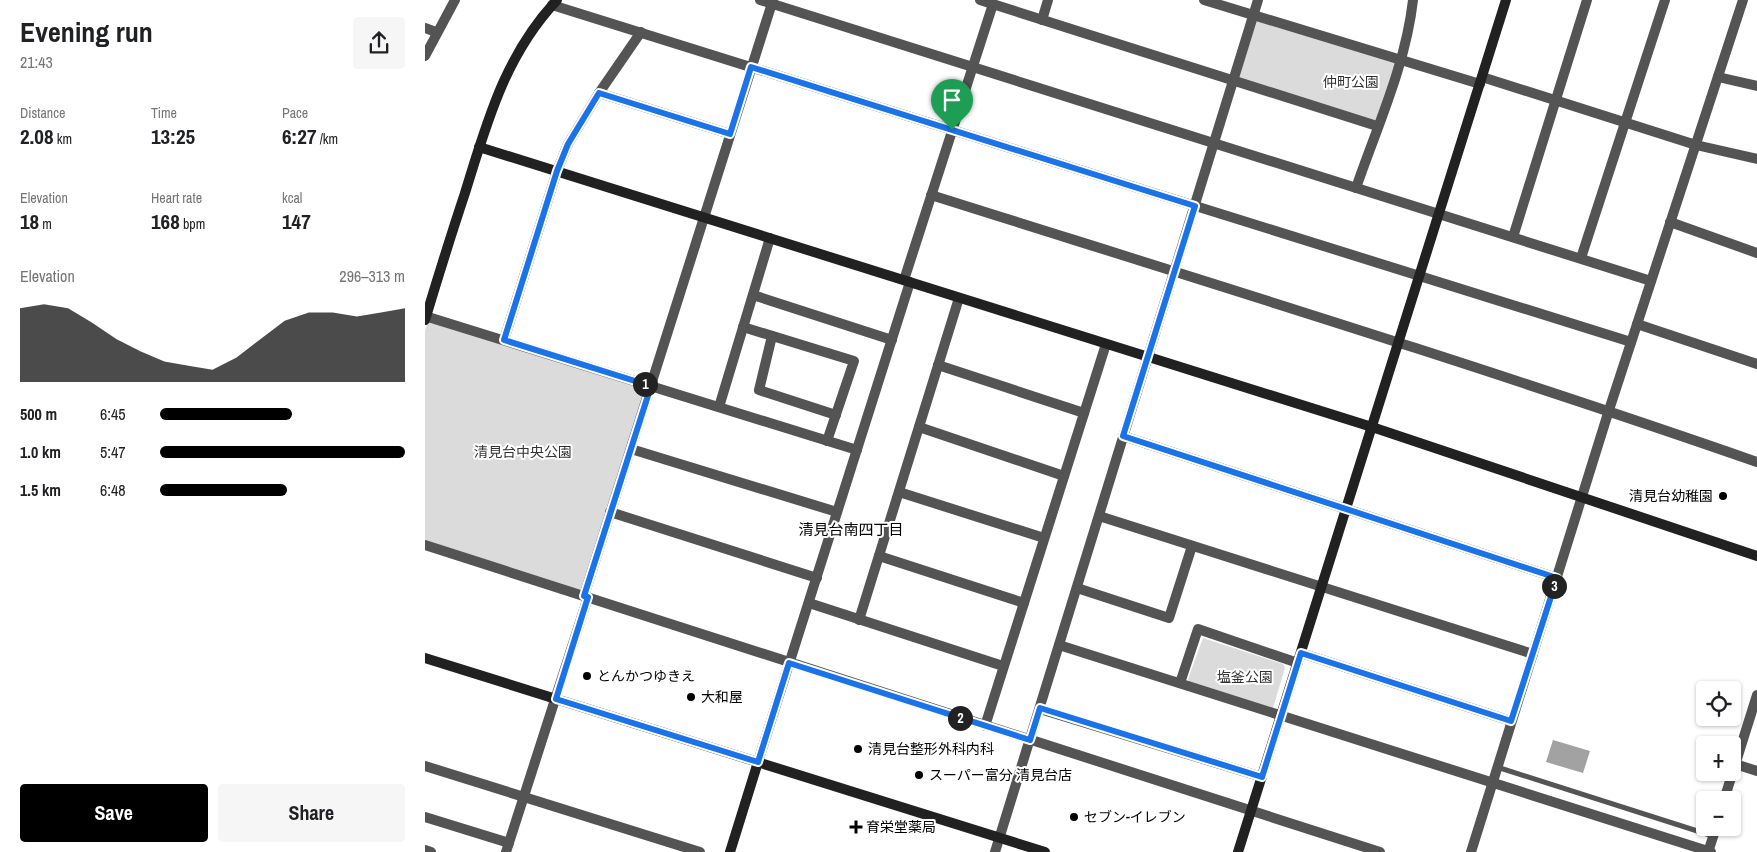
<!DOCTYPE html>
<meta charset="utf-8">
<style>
:root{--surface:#fff;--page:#f6f6f6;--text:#202124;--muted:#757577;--accent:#000}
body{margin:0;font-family:"Archivo Narrow","Noto Sans JP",sans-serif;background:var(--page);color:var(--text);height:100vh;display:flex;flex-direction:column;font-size:19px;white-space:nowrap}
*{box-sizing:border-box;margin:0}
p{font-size:16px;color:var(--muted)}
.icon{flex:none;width:28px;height:28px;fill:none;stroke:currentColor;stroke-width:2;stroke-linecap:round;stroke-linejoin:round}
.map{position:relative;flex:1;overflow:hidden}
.details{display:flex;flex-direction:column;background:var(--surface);width:425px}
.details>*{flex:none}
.tools{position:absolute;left:1271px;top:681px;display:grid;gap:10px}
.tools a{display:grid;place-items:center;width:45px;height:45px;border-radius:5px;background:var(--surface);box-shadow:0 1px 4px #0004;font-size:25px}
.pin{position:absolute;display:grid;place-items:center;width:42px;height:42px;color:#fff;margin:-51px -21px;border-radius:50% 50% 50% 0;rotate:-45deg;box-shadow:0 0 5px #0007}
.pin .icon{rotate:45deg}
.km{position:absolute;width:25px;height:25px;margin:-12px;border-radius:50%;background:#222;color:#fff;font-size:14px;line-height:25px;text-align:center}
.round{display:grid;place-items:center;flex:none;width:52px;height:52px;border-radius:5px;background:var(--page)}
.head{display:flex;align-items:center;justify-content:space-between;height:85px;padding:0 20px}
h1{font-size:28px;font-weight:700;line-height:38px}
.stats{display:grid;grid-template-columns:repeat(3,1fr);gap:8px;height:85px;padding:5px 20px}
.stats div{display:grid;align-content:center}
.stats b{font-size:21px;font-weight:700}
.stats small{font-size:14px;font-weight:400}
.stats p{font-size:14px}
.chart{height:140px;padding:10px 20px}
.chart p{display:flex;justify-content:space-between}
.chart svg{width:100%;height:90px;margin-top:5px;fill:var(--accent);opacity:.7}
.action{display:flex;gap:10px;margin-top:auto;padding:10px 20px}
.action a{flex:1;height:58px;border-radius:5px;background:var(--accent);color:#fff;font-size:20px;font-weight:700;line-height:58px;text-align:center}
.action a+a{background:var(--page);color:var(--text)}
ul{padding:0 20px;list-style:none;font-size:16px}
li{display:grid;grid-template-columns:80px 60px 1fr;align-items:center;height:38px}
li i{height:12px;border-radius:6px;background:var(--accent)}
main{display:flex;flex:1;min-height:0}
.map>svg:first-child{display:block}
.green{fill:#dbdbdb}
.water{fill:#a2a2a2}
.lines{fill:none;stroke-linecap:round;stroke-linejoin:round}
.lane{stroke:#545454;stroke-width:5}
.street{stroke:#545454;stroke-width:10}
.secondary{stroke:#212121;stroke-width:10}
.route-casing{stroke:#fff;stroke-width:10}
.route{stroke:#1a73e8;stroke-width:6}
.poi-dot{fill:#000;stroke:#fff;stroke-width:2}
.labels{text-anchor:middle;stroke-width:4;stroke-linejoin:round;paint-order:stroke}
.park-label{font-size:14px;fill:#323232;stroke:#fff}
.poi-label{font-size:14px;fill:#000;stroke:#fff;text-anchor:start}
.neighbourhood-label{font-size:15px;fill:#000;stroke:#fff}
</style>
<main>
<section class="details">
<div class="head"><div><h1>Evening run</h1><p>21:43</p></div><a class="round"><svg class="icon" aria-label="share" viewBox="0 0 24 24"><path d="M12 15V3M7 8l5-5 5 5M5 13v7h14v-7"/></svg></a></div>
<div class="stats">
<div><p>Distance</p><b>2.08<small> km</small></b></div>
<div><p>Time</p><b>13:25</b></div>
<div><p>Pace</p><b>6:27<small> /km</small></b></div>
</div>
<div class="stats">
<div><p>Elevation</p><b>18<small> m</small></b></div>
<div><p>Heart rate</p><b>168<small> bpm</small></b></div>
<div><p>kcal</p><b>147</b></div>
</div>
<div class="chart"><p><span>Elevation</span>296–313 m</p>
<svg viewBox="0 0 160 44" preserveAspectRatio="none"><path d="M0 44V8L10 6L20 8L30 15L40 23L50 29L60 34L70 36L80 38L90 32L100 23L110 14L120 10L130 10L140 12L150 10L160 8V44z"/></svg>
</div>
<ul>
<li><b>500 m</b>6:45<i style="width:54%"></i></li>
<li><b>1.0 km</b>5:47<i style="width:100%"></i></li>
<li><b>1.5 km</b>6:48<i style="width:52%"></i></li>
</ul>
<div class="action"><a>Save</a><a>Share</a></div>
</section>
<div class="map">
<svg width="1332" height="852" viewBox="0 0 1332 852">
<rect width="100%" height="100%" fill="#fff"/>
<g class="green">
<path d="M 828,15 L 975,61 L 952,126 L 808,80 Z"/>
<path d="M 3,320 L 220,389 L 156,590 L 0,540 L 0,331 Z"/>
<path d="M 778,638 L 858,664 L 860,668 L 848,708 L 764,683 L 763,679 Z"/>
</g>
<path class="water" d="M 1128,740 L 1165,751 L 1158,773 L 1121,762 Z"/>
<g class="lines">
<path class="lane" d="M 1072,767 L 1288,836"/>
<g class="street">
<path d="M 335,0 L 1226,281"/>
<path d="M 555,0 L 952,126"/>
<path d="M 779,0 L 1055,84"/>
<path d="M 127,5 L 1206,342"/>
<path d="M 617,20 L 623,0"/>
<path d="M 0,28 L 11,32"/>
<path d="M 0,56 L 30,0"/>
<path d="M 1057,77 L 1271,145 L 1332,159"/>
<path d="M 1293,77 L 1332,86"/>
<path d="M 174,93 L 305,134"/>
<path d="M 931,188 C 952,127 981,64 988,0"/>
<path d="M 506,195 C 782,282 1059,367 1332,462"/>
<path d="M 1245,222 L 1332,253"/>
<path d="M 1088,237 L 1162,0"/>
<path d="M 1156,258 L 1240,0"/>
<path d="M 479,280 L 568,4"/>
<path d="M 328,295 L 467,340"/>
<path d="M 0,316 L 432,450"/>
<path d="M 1212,324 L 1332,364"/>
<path d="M 318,327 L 429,361 L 402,441"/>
<path d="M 347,336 L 334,390 L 411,415"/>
<path d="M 79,340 L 132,171 L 143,144 L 174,93 L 216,32"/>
<path d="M 513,365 L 659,413"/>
<path d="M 294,407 L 345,238"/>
<path d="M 494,427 L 639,476"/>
<path d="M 698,436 L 1132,578"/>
<path d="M 206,449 L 412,512"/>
<path d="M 474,492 L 619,538"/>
<path d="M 185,512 L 392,578"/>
<path d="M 674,516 L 1108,654"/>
<path d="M 0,545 L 955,852"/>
<path d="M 454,556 L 599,603"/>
<path d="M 652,588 L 744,618 L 767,546"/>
<path d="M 159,596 L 348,0"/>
<path d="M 384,603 L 578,666"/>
<path d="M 434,620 L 534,298"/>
<path d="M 634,645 L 1286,852"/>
<path d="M 876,653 L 1086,721"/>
<path d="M 755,683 L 773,629 L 873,663"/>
<path d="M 615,709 L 837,777"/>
<path d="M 560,726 L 681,344"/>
<path d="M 333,762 L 485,282"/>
<path d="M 1310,764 L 1332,771"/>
<path d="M 0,766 L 275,852"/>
<path d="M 1299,800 L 1332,695"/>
<path d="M 0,817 L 84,843"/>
<path d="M 0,850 L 6,852"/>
<path d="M 81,852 L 163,597"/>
<path d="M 570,852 L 833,0"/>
<path d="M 1046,852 L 1184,410 L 1318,0"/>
<path d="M 1283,852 L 1291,828"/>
</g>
<g class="secondary">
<path d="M 54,147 L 947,427 L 1332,556"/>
<path d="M 0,320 C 13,277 26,235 40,193 C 62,122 80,55 132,0"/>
<path d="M 0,658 L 620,852"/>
<path d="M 305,852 L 333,762"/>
<path d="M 813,852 L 1081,0"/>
</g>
</g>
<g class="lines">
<g class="route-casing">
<path id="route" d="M 326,67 L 770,206 L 698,436 L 1132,578 L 1086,721 L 876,653 L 837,777 L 615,708 L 605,740 L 364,663 L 333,762 L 131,699 L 163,597 L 159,596 L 226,386 L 79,340 L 132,171 L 143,144 L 174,93 L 305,134 Z"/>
</g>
<use href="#route" class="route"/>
</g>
<g class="poi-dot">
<circle cx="1298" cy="496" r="5"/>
<circle cx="162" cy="676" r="5"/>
<circle cx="266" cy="697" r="5"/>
<circle cx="433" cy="749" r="5"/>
<circle cx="494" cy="775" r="5"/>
<circle cx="649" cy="817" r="5"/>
<path d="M428.5 819.5h5v5h5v5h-5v5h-5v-5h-5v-5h5z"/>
</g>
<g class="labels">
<g class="park-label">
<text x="926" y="87">仲町公園</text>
<text x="98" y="457">清見台中央公園</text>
<text x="820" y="682">塩釜公園</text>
</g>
<g class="poi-label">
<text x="1288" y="501" text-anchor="end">清見台幼稚園</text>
<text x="172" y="681">とんかつゆきえ</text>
<text x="276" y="702">大和屋</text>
<text x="443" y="754">清見台整形外科内科</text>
<text x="504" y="780">スーパー富分 清見台店</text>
<text x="659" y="822">セブン-イレブン</text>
<text x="441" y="832">育栄堂薬局</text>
</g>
<g class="neighbourhood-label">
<text x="426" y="535">清見台南四丁目</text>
</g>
</g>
</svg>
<div class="tools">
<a><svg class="icon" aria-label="locate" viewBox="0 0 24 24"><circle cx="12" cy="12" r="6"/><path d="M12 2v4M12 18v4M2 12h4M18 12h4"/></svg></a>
<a>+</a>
<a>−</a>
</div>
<div class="pin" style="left:527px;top:130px;background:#1e9e55"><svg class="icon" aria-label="arrive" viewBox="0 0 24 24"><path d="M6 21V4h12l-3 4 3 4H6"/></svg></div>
<b class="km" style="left:220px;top:384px">1</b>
<b class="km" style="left:535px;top:718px">2</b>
<b class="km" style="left:1129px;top:586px">3</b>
</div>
</main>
